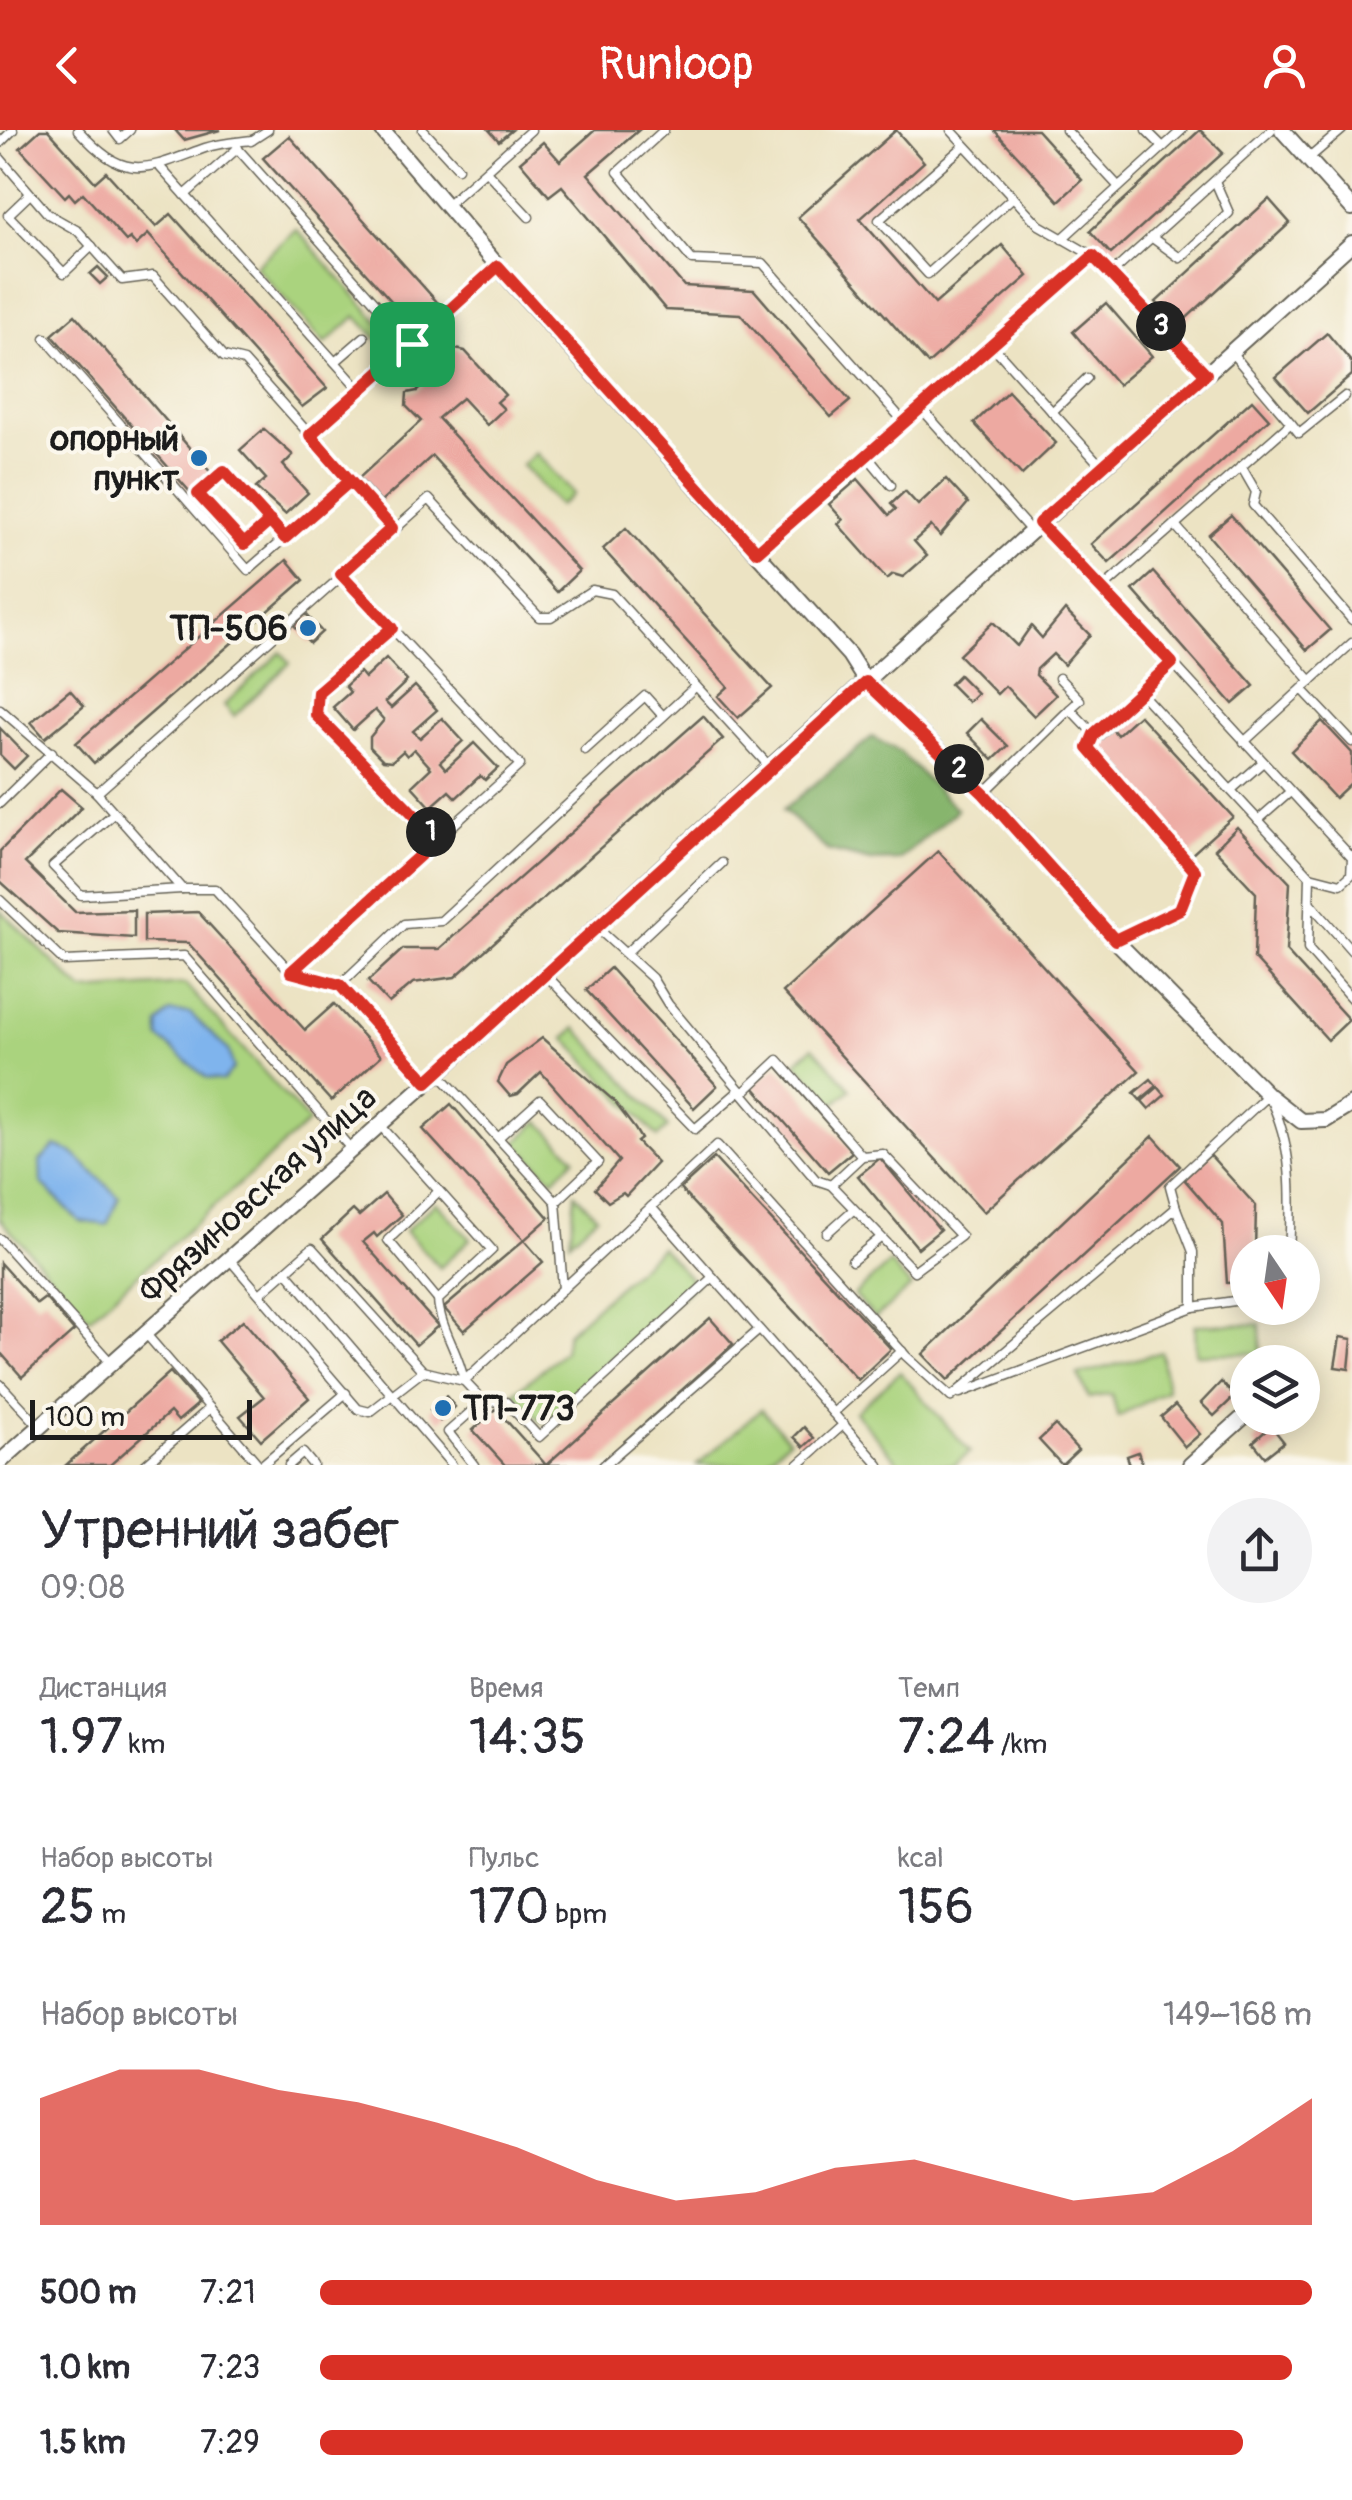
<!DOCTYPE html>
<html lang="ru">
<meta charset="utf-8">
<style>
:root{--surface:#fff;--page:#f2f2f3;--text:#2b2b33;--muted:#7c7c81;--accent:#d93025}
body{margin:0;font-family:Pangolin,sans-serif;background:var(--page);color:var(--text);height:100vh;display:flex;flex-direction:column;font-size:38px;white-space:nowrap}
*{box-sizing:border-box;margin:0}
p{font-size:32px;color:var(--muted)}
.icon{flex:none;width:55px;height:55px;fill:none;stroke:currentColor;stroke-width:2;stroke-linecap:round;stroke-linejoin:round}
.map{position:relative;height:1335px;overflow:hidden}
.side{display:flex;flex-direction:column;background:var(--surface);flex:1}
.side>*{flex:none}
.needle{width:65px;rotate:167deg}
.tools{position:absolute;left:1230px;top:1105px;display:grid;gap:20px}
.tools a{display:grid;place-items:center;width:90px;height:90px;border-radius:50%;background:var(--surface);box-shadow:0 5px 25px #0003;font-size:50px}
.scale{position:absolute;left:30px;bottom:25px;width:222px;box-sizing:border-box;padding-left:10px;border:5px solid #1c1c1c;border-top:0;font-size:28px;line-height:35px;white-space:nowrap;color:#1c1c1c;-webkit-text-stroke:8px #fbf7ec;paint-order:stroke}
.pin{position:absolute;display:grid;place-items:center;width:85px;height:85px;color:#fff;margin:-42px;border-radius:20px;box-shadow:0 5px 15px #0006}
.km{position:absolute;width:50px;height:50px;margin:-25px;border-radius:50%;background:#222;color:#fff;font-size:28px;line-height:50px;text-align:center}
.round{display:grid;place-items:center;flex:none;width:105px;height:105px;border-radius:52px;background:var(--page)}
.summary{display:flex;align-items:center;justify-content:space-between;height:170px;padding:0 40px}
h1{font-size:55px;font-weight:600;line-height:75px}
.metrics{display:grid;grid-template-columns:repeat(3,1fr);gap:15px;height:170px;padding:10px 40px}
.metrics div{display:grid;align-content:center}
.metrics b{font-size:50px;font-weight:600}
.metrics small{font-size:28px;font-weight:400}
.metrics p{font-size:28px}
.chart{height:280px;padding:20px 40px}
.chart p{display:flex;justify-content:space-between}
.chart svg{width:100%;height:180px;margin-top:10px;fill:var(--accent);opacity:.7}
ul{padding:0 40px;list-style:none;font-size:32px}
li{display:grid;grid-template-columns:160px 120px 1fr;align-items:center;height:75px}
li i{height:25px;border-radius:12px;background:var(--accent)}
header{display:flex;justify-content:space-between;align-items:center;height:130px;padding:0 40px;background:var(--accent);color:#fff;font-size:45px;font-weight:600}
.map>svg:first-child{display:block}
.green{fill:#aad37e;stroke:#63784d;stroke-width:2.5}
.forest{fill:#87b56d;stroke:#526844;stroke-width:2.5}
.water{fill:#7fb4ed;stroke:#4e6884;stroke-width:2.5}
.building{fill:#eda9a1}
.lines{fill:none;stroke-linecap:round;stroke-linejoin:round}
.lane-casing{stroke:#656256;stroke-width:11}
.street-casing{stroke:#656256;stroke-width:18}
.lane{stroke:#fff;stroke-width:8}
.street{stroke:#fff;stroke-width:14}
.route-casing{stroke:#fff;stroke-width:20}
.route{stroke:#d93025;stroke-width:12}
.poi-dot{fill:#1f6fb2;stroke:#fbf7ec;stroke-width:4}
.labels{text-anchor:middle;stroke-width:8;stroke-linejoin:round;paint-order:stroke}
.poi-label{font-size:35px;font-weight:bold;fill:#1c1c1c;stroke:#fbf7ec;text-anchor:end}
.street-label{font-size:35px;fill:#1c1c1c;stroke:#fbf7ec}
</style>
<header><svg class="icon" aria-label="back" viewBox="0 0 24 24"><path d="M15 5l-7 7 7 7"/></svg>Runloop<svg class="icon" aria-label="person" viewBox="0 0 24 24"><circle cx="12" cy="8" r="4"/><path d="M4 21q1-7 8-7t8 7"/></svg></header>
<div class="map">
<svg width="1352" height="1335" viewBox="0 0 1352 1335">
<rect width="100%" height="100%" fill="#fbf7ec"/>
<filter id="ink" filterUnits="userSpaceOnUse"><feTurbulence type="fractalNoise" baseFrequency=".01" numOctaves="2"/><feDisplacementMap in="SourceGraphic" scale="20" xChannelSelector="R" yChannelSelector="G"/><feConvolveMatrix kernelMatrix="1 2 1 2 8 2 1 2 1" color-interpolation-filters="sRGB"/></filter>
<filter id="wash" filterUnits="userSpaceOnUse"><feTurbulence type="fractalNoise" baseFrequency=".0048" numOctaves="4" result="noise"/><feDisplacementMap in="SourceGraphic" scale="40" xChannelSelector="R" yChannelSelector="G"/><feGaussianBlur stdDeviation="2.25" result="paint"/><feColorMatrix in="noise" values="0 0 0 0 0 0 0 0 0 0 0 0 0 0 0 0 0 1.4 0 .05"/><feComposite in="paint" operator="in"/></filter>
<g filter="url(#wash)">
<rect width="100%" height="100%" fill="#ece3c3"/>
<g class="green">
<path d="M 296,99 L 398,214 L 389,222 L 356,186 L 325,214 L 255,136 Z"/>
<path d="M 536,323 L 573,364 L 559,376 L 522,335 Z"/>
<path d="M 281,522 L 290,533 L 234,586 L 224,575 Z"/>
<path d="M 0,780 L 83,861 L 185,854 L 309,992 L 89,1188 L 0,1089 Z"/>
<path d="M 576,898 L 668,997 L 658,1007 L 565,908 Z"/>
<path d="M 813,917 L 851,959 L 834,974 L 796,932 Z"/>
<path d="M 539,991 L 575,1028 L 553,1050 L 516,1013 Z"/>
<path d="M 575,1064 L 597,1086 L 570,1111 Z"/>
<path d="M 436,1072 L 470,1109 L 440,1138 L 405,1101 Z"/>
<path d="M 661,1117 L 695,1154 L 542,1293 L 514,1263 L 564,1221 L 567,1203 Z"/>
<path d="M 890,1133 L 911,1157 L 875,1188 L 854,1165 Z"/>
<path d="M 1260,1194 L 1261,1223 L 1196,1224 L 1195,1195 Z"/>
<path d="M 1161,1222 L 1167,1260 L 1118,1287 L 1111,1264 L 1089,1268 L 1078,1245 Z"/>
<path d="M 900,1242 L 970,1322 L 954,1335 L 901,1335 L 855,1282 Z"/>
<path d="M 761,1279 L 789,1310 L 761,1335 L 697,1335 Z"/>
</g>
<path class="forest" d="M 872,607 L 900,622 L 957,680 L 899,730 L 870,731 L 827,720 L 783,680 Z"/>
<g class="water">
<path d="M 170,882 L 190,883 L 228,920 L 234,938 L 223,951 L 207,948 L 159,908 L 158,894 Z"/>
<path d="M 55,1016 L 72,1022 L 119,1067 L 107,1095 L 79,1091 L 41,1053 L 40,1031 Z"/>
</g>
<g id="blocks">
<g class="building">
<path d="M 40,0 L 48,0 L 95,52 L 106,42 L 156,97 L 171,84 L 327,258 L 302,277 L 148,104 L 136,115 L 130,108 L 126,111 L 83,63 L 75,70 L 69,63 L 65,67 L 20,18 Z"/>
<path d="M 175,0 L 220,0 L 184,10 Z"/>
<path d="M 489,0 L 512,0 L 499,11 Z"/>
<path d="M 595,0 L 639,0 L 588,44 L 684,156 L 754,160 L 850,271 L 831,287 L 740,184 L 666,180 L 562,56 L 549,66 L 520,32 L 543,12 L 560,31 Z"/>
<path d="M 896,0 L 924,32 L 860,89 L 935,174 L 1002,115 L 1028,146 L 928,234 L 798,87 Z"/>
<path d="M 994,0 L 1037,0 L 1082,50 L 1059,71 Z"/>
<path d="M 1200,0 L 1223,23 L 1111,124 L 1090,101 Z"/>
<path d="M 289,6 L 437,172 L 412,194 L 263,28 Z"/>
<path d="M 1269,69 L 1290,93 L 1178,196 L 1156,172 Z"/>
<path d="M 98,137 L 108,147 L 100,154 L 90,144 Z"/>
<path d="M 1106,173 L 1152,226 L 1118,255 L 1073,202 Z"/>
<path d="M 75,185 L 212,344 L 191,363 L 52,205 Z"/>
<path d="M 1327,203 L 1352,233 L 1352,245 L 1308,283 L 1276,247 Z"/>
<path d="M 451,218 L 465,221 L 505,265 L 497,272 L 504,279 L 487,295 L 462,268 L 438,288 L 579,441 L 557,462 L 432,326 L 381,372 L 359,348 L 421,291 L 406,276 L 407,263 L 417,261 L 428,251 L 422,244 Z"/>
<path d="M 1008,261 L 1056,313 L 1022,345 L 974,293 Z"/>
<path d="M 1252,270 L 1269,289 L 1109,433 L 1091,414 Z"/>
<path d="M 264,299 L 293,325 L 283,335 L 308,363 L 285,384 L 256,358 L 266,349 L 240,320 Z"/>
<path d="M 858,349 L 889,385 L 896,379 L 891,374 L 905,361 L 918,375 L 946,349 L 968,373 L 940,406 L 931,396 L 914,411 L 927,426 L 903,447 L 893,444 L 887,449 L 838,394 L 843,390 L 829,374 Z"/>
<path d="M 1231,385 L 1330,500 L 1307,520 L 1208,405 Z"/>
<path d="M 626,398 L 772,558 L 738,588 L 718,566 L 728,557 L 603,419 Z"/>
<path d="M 287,430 L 304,450 L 94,633 L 76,613 Z"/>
<path d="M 1153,442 L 1254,556 L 1233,574 L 1133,460 Z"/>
<path d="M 1065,480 L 1090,505 L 1064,535 L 1053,524 L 1037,539 L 1036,545 L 1056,565 L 1034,586 L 1005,556 L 997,564 L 959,525 L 993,492 L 1017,516 L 1031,496 L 1042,508 Z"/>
<path d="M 306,484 L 322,502 L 310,513 L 294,495 Z"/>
<path d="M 386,528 L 407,551 L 385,572 L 391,578 L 415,556 L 437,580 L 413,601 L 420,608 L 442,588 L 463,611 L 440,632 L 446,639 L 474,613 L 498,638 L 485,650 L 480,646 L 456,668 L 449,661 L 431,677 L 412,656 L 431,638 L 414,619 L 407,626 L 403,621 L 392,631 L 383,630 L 370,617 L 370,607 L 384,590 L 375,580 L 353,600 L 333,577 L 350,562 L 345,556 L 360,542 L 365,548 Z"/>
<path d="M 959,545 L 977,563 L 968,572 L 950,554 Z"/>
<path d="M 70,560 L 84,576 L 45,608 L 31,592 Z"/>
<path d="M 1139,585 L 1233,687 L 1190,726 L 1115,645 L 1119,641 L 1095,615 L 1112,599 L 1117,605 Z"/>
<path d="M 703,586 L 723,609 L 455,847 L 413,853 L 389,873 L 368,851 L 403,819 L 439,819 Z"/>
<path d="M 981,589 L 1008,616 L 993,630 L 967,603 Z"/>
<path d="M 1322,591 L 1352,623 L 1352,652 L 1335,668 L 1291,621 Z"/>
<path d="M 0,598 L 27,626 L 14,639 L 0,625 Z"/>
<path d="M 61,659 L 82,677 L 25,733 L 75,782 L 134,780 L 134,808 L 58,803 L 0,751 L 0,721 Z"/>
<path d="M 1237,697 L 1290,753 L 1286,821 L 1349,890 L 1328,910 L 1254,828 L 1256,763 L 1215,719 Z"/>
<path d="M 938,721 L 1139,941 L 984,1082 L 783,862 Z"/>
<path d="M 198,782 L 305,900 L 334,874 L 381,926 L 331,971 L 188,813 L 144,812 L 144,784 Z"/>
<path d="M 610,838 L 717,956 L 694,978 L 586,860 Z"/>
<path d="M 542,908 L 613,970 L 635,999 L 641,1009 L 637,1012 L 657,1033 L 626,1066 L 623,1063 L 608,1072 L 595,1059 L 619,1031 L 541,942 L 518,964 L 510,966 L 498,952 L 506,935 Z"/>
<path d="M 777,936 L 852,1022 L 828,1042 L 753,956 Z"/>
<path d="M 1151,949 L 1157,956 L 1140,970 L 1134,963 Z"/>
<path d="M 1158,957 L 1165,965 L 1149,979 L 1142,971 Z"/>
<path d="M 451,974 L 549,1088 L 524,1110 L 543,1132 L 464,1201 L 444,1178 L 524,1110 L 423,999 Z"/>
<path d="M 1153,1006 L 1180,1036 L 948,1250 L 923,1224 Z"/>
<path d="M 1210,1025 L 1256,1076 L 1255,1122 L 1248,1122 L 1248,1152 L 1227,1153 L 1223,1094 L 1184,1049 Z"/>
<path d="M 714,1028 L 891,1219 L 858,1250 L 680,1059 Z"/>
<path d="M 880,1028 L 940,1100 L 918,1118 L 858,1046 Z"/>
<path d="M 384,1064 L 402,1085 L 377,1107 L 374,1103 L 363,1112 L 438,1196 L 416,1215 L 322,1109 L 353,1080 L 359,1086 Z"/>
<path d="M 0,1133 L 37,1174 L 45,1168 L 74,1201 L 22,1247 L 0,1222 Z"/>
<path d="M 710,1188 L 733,1214 L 721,1225 L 598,1335 L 546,1335 Z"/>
<path d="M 243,1190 L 309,1268 L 261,1310 L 240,1286 L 264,1267 L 217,1211 Z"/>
<path d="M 1340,1207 L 1352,1209 L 1349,1239 L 1335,1237 Z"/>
<path d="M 170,1242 L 198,1274 L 178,1291 L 170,1282 L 110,1335 L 66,1335 Z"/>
<path d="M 1221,1252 L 1235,1266 L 1214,1286 L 1201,1273 Z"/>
<path d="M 446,1266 L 455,1277 L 440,1291 L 430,1280 Z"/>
<path d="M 1175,1275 L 1200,1304 L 1185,1317 L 1161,1287 Z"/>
<path d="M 496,1279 L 546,1335 L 505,1335 L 473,1300 Z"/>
<path d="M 1055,1295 L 1078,1320 L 1062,1335 L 1039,1310 Z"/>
<path d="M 1271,1296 L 1284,1312 L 1265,1327 L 1253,1312 Z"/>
<path d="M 804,1297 L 814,1308 L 804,1317 L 794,1307 Z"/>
<path d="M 1138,1322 L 1143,1335 L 1130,1335 L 1127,1326 Z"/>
</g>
</g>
</g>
<g filter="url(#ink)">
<use href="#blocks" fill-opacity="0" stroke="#656256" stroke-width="2.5"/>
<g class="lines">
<g class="lane-casing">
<g id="lane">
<path d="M 78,0 C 126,53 144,40 205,18 C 219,13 236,12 252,10"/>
<path d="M 113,0 L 120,9 L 130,0"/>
<path d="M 423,0 L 458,38"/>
<path d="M 664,0 L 618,42 L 692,130 L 763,133 L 905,293"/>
<path d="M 1066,0 L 1119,57"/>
<path d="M 1146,0 L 1163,17"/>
<path d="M 251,11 L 268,0"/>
<path d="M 0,13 L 13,0"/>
<path d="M 964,16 L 879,90 L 928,144 L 1013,67"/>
<path d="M 237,18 L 412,214"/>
<path d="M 0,28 L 48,84 L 78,101 L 122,150 L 153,146 L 224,226 L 244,231 L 310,305"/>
<path d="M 1308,29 L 1342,0"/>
<path d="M 159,36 L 360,260"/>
<path d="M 486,41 L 529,87"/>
<path d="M 30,64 L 8,85 L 64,143 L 92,116"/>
<path d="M 185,65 L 238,18"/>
<path d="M 448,74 L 531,0"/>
<path d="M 1151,107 L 1180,128 L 1229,83 L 1215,51"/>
<path d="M 1062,109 L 1182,0"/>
<path d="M 1093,126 L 1113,142"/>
<path d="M 45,208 L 248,440 L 350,351"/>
<path d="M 992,215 L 1102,337"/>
<path d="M 335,232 L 364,207"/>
<path d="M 1206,244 L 1113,142 L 1271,0"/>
<path d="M 921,278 L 1031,401"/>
<path d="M 1052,282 L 1087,248"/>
<path d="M 1291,293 L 1299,303 L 1345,266"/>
<path d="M 867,326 L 891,355"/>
<path d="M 1241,336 L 1256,362 L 1253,375 L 1352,490"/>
<path d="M 270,391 L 244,414 L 199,365 L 224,341 L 285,408"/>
<path d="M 1039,393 L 1059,409 L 1352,728 L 1351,745 L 1341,754 L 1310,746"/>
<path d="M 1175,395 L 1311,551"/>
<path d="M 392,398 L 310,305 L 499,136"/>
<path d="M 757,422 L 1093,126 L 1039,95 L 951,0"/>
<path d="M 1104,457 L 1291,293 L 1231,222"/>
<path d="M 391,498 L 318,562 L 316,585 L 438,709"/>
<path d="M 1172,533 L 1139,561 L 1310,746 L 1308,819 L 1352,869"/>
<path d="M 1059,548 L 1080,570 L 1070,579"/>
<path d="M 1302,559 L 1352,612"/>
<path d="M 0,579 L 97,663 L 182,759 L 215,759 L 291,842 L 340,855 L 427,953"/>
<path d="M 1094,604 L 1087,618 L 1195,741 L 1180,779 L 1115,810"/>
<path d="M 1244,612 L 1352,513"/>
<path d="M 585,620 L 645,566 L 663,586"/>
<path d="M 1231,660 L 1263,632"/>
<path d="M 97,663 L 429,369 L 539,487 L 551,487 L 592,460 L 612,464 L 770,637"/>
<path d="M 984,663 L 1070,579 L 1094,604 L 1139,561"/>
<path d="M 0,673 L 52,622"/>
<path d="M 112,685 L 53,736 L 81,765 L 182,759"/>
<path d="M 1258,690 L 1290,662"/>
<path d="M 0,770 L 64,831 L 184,826 L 352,1020"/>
<path d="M 1310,773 L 1352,821"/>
<path d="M 627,822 L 722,733"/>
<path d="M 291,842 L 520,635 L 341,444"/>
<path d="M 545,844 L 695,999 L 740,960 L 668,874 L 652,848 L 596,797"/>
<path d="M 340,855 L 404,794 L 441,791 L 695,557"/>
<path d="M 438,943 C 478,985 517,1029 556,1072 L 598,1032 L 540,970 L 498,1008"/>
<path d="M 740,960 L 816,1050 L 831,1055 L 914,1141 L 961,1106 L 883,1024 L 862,1026"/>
<path d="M 743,963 L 778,930 L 862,1026 L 831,1055"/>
<path d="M 438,1062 L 388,1110 L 438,1170"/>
<path d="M 556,1072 L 563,1159"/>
<path d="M 651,1077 L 717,1015 L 906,1226 L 951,1267"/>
<path d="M 1176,1078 L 1193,1122 L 1193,1177 L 1248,1169"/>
<path d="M 827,1103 L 853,1080"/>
<path d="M 0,1109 L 112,1234"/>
<path d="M 230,1130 L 358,1279 L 370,1282 L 423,1241 L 464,1251 C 459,1222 440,1199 438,1170 L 492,1120 L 380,995"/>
<path d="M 852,1131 L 879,1109"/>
<path d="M 286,1141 L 452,1335"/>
<path d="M 261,1163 L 312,1118 L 423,1241"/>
<path d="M 0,1254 L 40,1297"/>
<path d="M 960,1263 L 1193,1177"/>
<path d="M 951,1267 L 1176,1078 L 1170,1056 L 1268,965 C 1294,1015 1292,1068 1289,1122"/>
<path d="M 483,1271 L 506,1272 L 539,1307 L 713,1147"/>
<path d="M 210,1278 L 259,1335"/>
<path d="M 833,1283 L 902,1221"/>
<path d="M 145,1335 L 210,1278 L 146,1204"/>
<path d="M 262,1335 L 346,1263"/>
<path d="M 289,1335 L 303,1323 L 313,1335"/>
<path d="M 474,1335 L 448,1302 L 483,1271 L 464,1251 L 651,1077 L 879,1335"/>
<path d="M 604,1335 L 759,1200"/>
<path d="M 798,1335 L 844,1294"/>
</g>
</g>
<g class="street-casing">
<g id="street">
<path d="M 382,0 L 514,155 L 849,525 L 866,552 L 984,663 L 1115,810 L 1268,965 L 1301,991 L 1326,990 L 1352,974"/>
<path d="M 1282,0 L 1352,78"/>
<path d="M 0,1332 L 438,943 L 770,637 L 1352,113"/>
<path d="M 1190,1335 L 1248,1283"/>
</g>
</g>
<use href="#lane" class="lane"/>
<use href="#street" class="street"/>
</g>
</g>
<g class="lines" filter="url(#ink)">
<g class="route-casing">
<path id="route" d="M 412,214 L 310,305 L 350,351 L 285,408 L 270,391 L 244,414 L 198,364 L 224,341 L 285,408 L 350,351 L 392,398 L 341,444 L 392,498 L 318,562 L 316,585 L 438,709 L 291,842 L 340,855 L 427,952 L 866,552 L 984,664 L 1115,810 L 1180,779 L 1195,741 L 1088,618 L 1094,604 L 1172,533 L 1039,393 L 1206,244 L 1093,126 L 757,422 L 498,136 L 412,214"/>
</g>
<use href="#route" class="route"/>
</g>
<g class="poi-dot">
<circle cx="199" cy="328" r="10"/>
<circle cx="308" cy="498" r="10"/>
<circle cx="443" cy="1278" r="10"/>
</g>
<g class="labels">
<g class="poi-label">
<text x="179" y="320">опорный<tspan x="179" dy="40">пункт</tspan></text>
<text x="288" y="510">ТП-506</text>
<text x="463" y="1290" text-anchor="start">ТП-773</text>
</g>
<g class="street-label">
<text transform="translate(257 1064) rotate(-42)" y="12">Фрязиновская улица</text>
</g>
</g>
</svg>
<div class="tools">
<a><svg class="needle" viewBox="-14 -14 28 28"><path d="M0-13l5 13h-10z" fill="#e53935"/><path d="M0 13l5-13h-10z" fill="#7c7c81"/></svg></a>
<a><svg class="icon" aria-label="layers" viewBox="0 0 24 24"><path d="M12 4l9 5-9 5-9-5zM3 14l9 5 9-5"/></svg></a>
</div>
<div class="scale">100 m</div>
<div class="pin" style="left:412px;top:214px;background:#1e9e55"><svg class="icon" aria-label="arrive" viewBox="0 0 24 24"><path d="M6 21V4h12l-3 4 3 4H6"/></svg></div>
<b class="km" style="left:431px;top:702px">1</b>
<b class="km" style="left:959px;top:639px">2</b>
<b class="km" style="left:1161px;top:196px">3</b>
</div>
<section class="side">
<div class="summary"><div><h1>Утренний забег</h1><p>09:08</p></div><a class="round"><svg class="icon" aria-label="share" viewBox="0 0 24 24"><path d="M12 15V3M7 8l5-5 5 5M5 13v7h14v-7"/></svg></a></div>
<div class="metrics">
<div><p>Дистанция</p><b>1.97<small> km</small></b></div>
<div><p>Время</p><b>14:35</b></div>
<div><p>Темп</p><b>7:24<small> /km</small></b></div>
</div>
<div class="metrics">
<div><p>Набор высоты</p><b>25<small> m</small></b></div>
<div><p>Пульс</p><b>170<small> bpm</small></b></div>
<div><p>kcal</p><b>156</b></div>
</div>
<div class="chart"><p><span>Набор высоты</span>149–168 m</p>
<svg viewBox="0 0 160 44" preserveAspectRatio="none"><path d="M0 44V13L10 6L20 6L30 11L40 14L50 19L60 25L70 33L80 38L90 36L100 30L110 28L120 33L130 38L140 36L150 26L160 13V44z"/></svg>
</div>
<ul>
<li><b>500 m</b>7:21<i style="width:100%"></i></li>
<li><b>1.0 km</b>7:23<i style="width:98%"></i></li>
<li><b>1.5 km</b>7:29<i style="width:93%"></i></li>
</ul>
</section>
